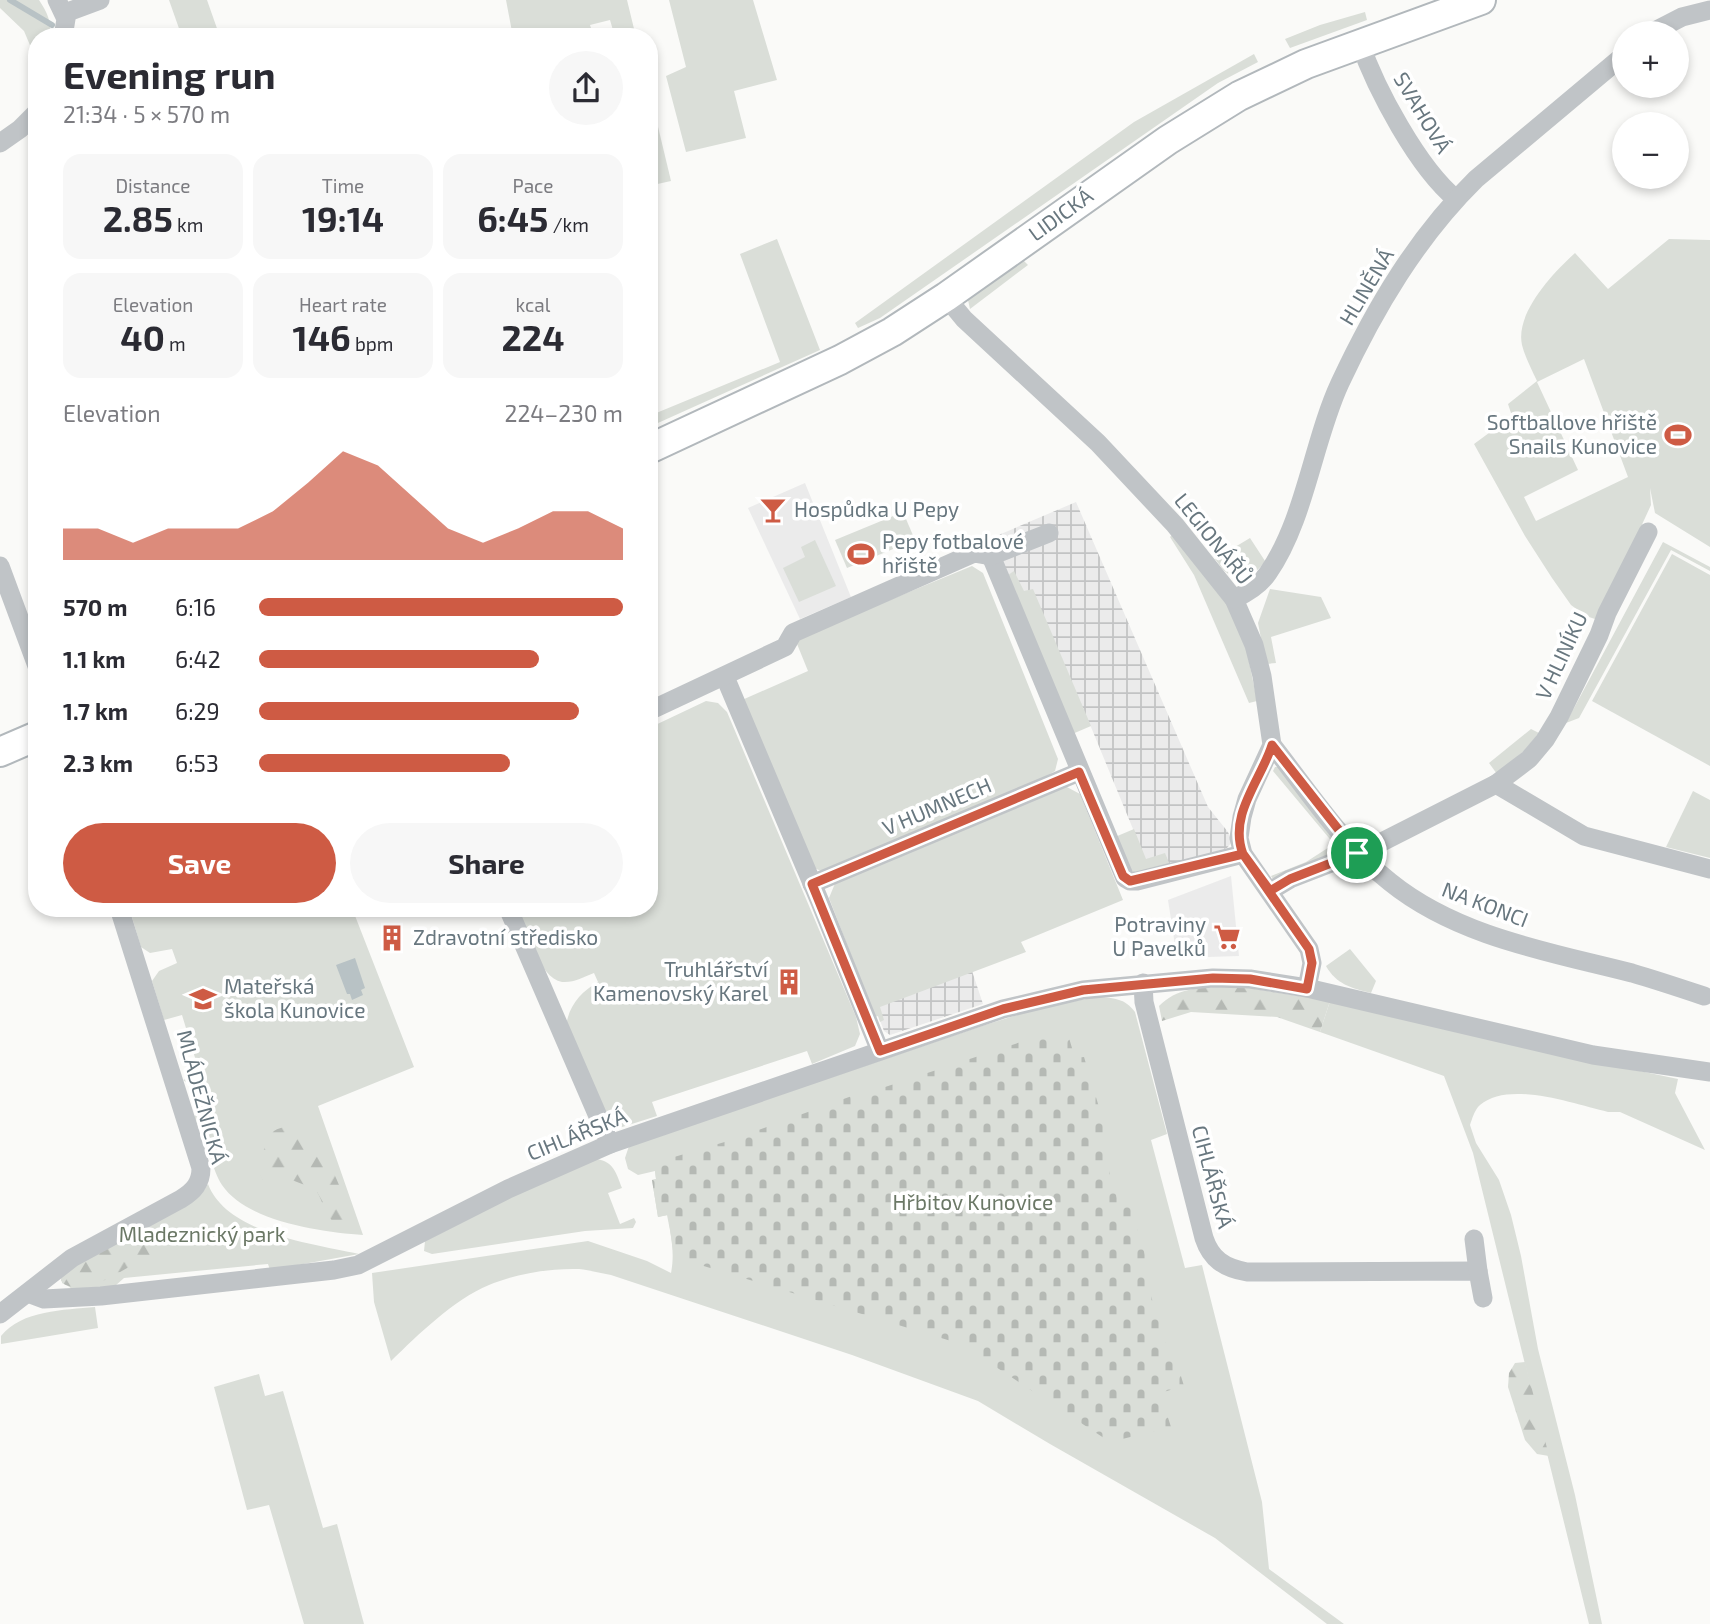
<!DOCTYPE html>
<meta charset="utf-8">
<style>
:root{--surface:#fff;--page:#f7f7f7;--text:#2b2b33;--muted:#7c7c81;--accent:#ce5b44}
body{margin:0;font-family:"Exo 2",sans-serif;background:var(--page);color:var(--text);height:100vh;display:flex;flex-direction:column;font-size:26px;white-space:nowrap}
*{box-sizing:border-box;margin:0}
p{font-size:23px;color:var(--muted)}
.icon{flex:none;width:38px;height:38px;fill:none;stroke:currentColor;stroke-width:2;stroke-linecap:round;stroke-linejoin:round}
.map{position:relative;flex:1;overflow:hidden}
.panel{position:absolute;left:28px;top:28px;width:630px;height:889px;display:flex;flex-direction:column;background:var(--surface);border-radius:28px;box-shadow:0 4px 10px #0003}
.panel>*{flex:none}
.controls{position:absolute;left:1612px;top:21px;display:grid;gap:14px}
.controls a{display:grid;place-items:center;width:77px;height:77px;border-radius:50%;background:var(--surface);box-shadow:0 4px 10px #0003;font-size:35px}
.pin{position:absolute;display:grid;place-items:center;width:60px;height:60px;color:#fff;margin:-30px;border:4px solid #fff;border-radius:50%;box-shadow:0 2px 7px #0007}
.round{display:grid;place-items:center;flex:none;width:74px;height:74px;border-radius:37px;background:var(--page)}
.summary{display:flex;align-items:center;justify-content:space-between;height:119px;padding:0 35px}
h1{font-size:38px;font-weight:700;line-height:52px}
.stats{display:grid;grid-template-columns:repeat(3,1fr);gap:10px;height:119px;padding:7px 35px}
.stats div{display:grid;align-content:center;border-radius:18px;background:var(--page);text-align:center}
.stats b{font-size:35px;font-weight:700}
.stats small{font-size:19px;font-weight:400}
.stats p{font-size:19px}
.chart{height:196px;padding:14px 35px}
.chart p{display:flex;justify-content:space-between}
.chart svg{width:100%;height:126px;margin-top:7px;fill:var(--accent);opacity:.7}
.cta{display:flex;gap:14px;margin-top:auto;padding:14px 35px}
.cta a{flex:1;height:80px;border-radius:42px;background:var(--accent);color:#fff;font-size:28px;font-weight:700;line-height:80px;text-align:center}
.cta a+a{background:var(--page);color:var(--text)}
ul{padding:0 35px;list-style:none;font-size:23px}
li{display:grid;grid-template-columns:112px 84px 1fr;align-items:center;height:52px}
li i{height:18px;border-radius:9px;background:var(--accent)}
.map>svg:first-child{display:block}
.built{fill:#ebebeb}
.industrial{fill:url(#industrial-grid)}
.green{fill:#daded8;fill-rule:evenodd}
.forest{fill:url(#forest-firs)}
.cemetery{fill:url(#cemetery-stones)}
.water{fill:#b8c2c5}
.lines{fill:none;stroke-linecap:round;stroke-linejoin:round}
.stream{stroke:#b8c2c5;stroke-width:6}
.secondary-casing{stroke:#b2b8bc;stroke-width:32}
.street{stroke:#c0c4c7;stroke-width:19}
.secondary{stroke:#fff;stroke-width:28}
.route-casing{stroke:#fff;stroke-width:14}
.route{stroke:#ce5b44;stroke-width:9}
.labels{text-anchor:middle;stroke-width:7;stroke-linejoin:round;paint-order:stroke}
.street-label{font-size:21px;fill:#68777f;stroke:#fff}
.poi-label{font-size:21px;fill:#68777f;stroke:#fff;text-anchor:start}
.park-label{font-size:21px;fill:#6b7866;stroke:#fff}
</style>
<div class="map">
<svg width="1710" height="1624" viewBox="0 0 1710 1624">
<defs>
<pattern id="industrial-grid" width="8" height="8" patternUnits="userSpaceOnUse" patternTransform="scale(1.75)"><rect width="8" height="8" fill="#ebebeb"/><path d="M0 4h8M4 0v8" fill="none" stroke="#c2c3c4"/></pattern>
<pattern id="forest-firs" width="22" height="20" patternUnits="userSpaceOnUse" patternTransform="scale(1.75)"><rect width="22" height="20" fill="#daded8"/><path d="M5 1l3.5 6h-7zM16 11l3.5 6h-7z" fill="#b5b9b4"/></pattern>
<pattern id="cemetery-stones" width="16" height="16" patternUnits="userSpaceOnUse" patternTransform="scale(1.75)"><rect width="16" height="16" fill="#daded8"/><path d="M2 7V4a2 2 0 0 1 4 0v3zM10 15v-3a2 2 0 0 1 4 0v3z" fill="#b5b9b4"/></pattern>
</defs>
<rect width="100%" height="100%" fill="#fafaf8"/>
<g class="built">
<path d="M 805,483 L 851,597 L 800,619 L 748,508 Z"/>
<path d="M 1231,876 L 1239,956 L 1177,958 L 1168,900 Z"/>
</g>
<g class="industrial">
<path d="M 1076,502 L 1208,807 L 1228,832 L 1232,842 L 1227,848 L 1142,874 L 1133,829 L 1091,727 L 1006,582 L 987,540 Z"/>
<path d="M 970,965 L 983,1004 L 890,1035 L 884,1031 L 873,1002 Z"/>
</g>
<g class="green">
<path d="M 0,0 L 39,0 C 47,12 52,22 50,37 L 37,37 L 37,48 L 32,50 L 24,31 L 0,8 Z"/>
<path d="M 169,0 L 207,0 L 220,37 L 182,37 Z"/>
<path d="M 506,0 L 627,0 L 636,37 L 615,37 L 610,20 L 590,25 L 593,34 L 579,37 L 513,37 Z"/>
<path d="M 669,0 L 753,0 L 777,80 L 734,91 L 746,138 L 686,152 L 666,76 L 686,67 Z"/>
<path d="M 1365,12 L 1367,20 L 1290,48 L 1285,39 L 1320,25 Z"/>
<path d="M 1254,54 L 1258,62 L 1218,83 L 880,318 L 858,328 L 855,323 L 1134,122 Z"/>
<path d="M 649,89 L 671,181 L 653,185 L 649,168 Z"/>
<path d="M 777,239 L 820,350 L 649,427 L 649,416 L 780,362 L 740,254 Z"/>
<path d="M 1669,239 L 1710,240 L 1710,547 L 1655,513 L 1650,488 L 1651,505 L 1598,620 L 1586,616 L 1571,605 L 1552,578 L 1525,536 L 1474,444 L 1512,416 L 1508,404 L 1537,381 C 1532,370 1525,357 1522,345 C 1515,313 1553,273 1575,253 L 1608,289 ZM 1584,359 L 1628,477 L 1536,521 L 1524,497 L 1578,470 L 1537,382 Z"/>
<path d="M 1022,259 L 1028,265 L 970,309 L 968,300 L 975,292 Z"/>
<path d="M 903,512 L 915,540 L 847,568 L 835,540 Z"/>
<path d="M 1172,535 L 1227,604 L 1247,651 L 1257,701 L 1249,703 L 1194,575 L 1170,537 Z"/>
<path d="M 1250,538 L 1265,561 C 1259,572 1245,579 1231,575 C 1224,573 1219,564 1215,559 Z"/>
<path d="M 815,540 L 836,586 L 799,602 L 783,568 L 805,557 L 801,547 Z"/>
<path d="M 1663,542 L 1710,567 L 1710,571 L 1671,550 L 1579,718 L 1566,723 Z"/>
<path d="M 1672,554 L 1710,575 L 1710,766 L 1592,701 Z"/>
<path d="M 972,566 L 983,573 L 1058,759 L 1055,771 L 1040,780 L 822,871 L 813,868 L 742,700 L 808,671 L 795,639 Z"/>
<path d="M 1014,571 L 1024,591 L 1033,589 L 1091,726 L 1070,735 L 1008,575 Z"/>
<path d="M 1270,589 L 1321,597 L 1331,618 L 1271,637 L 1276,663 L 1266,664 L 1258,623 Z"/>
<path d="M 706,701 L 718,703 L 727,712 L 856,1017 L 860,1034 L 855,1046 L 812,1064 L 807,1051 L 652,1102 L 657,1116 L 619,1128 L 608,1123 C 601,1108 565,1036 566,1026 C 569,1005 581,992 598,982 L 594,973 C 583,977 574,983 562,982 C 539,978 525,928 517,908 L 543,908 L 546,912 L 545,908 L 649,908 L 649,728 Z"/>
<path d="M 1531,729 L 1539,733 L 1524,751 L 1497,774 L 1489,763 Z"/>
<path d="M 1275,767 L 1280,767 L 1341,843 L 1339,850 L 1273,879 L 1271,876 L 1306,862 L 1334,844 L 1273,771 Z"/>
<path d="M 1065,786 L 1080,794 L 1123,900 L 1021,942 L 1026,952 L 880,1007 L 884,1020 L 880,1022 L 878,1016 L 875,1017 L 829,898 L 836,881 Z"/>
<path d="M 1693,791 L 1710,800 L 1710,858 L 1666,847 Z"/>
<path d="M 1134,829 L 1146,859 L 1165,853 L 1170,865 L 1135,873 L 1129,869 L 1115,837 Z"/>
<path d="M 143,908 L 352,908 L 414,1067 L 318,1106 L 363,1235 C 322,1232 247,1222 222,1185 C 212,1170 207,1141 201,1123 L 196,1124 L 194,1117 L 199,1105 L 213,1099 L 210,1087 L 193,1087 L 183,1080 L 200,1074 L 182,1015 L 164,1020 L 152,981 L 159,971 L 177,963 L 172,949 L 150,953 L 141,947 L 131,914 Z"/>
<path d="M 1350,949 L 1376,981 L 1371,993 C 1351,988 1336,984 1326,966 Z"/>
<path d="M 1097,997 C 1113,998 1125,998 1135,1012 L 1167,1134 L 1151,1140 L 1185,1268 L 1202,1265 L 1206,1281 L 1262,1502 L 1269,1569 L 1344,1624 L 1327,1624 L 1215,1538 L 1050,1444 L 978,1401 L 852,1355 L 611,1275 C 600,1273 589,1270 579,1269 C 551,1268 514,1274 489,1285 C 453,1300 418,1335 391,1361 L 374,1302 L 372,1273 L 588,1241 L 647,1261 L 671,1273 C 675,1253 671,1235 667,1215 L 658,1217 L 652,1180 L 656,1179 L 655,1171 L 638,1175 L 628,1169 L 625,1158 L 629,1146 L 985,1025 L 1043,1007 Z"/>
<path d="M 1330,1001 L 1530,1048 L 1678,1079 L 1675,1093 L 1705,1150 L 1620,1112 L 1608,1112 C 1573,1104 1509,1080 1480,1105 C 1475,1109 1472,1119 1470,1125 L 1476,1143 L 1499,1180 L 1511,1215 L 1521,1256 L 1538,1349 L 1575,1495 L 1602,1624 L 1589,1624 L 1473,1153 L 1444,1076 L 1320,1032 Z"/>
<path d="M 597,1159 C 614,1162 616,1173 622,1188 L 608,1193 L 620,1224 L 634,1218 L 636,1222 L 633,1228 L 585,1231 L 432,1254 L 424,1251 L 425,1241 L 519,1193 Z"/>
<path d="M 208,1184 C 227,1234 314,1244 359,1254 L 270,1270 L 268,1264 L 124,1278 L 115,1286 L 72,1289 L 61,1281 L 61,1278 L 204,1190 Z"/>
<path d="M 95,1307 L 98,1328 L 1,1344 L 1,1336 C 22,1310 64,1310 95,1307 Z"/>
<path d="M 259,1374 L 265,1396 L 283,1391 L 323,1528 L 337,1524 L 364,1624 L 304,1624 L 269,1505 L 247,1510 L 214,1387 Z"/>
</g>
<g class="forest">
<path d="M 1242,987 L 1330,1001 L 1320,1032 L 1277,1017 L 1191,1012 L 1162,1021 L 1159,1006 C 1181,983 1213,988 1242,987 Z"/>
<path d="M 286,1126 C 292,1128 302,1128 307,1132 C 324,1145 346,1198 351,1219 L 347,1225 C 323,1225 326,1203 315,1189 L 279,1175 L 274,1182 L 263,1180 C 261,1176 259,1172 258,1169 C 258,1163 269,1135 274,1131 C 278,1128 282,1128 286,1126 Z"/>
<path d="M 137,1232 L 145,1232 L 153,1239 L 154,1249 L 150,1256 C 125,1266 88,1299 62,1283 L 62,1276 L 65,1270 Z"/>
<path d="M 1525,1362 L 1549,1456 L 1537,1454 L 1525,1440 L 1508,1387 L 1509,1373 L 1515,1363 Z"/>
</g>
<path class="cemetery" d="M 1051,1032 L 1054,1042 L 1069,1038 L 1075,1058 L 1084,1057 L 1107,1134 L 1099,1137 L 1119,1205 L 1129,1203 L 1153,1281 L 1147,1283 L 1171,1361 L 1176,1360 L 1184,1386 L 1160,1393 L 1171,1427 L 1110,1442 L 961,1344 L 674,1257 L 668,1215 L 658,1217 L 652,1180 L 656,1179 L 654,1163 L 728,1141 L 871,1089 L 873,1091 Z"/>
<path class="water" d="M 355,958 L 365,988 L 361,990 L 363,995 L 352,1000 L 350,994 L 347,994 L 336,965 Z"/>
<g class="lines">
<path class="stream" d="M 10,0 L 52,25"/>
<g class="secondary-casing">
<g id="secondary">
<path d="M 649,449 L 840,360 L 892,332 L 946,297 L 1168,140 L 1239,96 L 1306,64 L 1481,0"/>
<path d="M 0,752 L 37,736"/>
</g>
</g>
<g class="street">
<path d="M 57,0 L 66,19 L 63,37"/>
<path d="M 65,13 L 100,0"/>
<path d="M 1651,33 L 1682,17 L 1710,10"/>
<path d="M 1360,43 C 1376,89 1418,168 1456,199"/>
<path d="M 0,143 L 20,129 L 37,112"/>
<path d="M 946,297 L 964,319 L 1098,443 L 1175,525 L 1234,599 L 1254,645 L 1262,676 L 1272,745 L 1247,799 L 1242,817 L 1239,838 L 1243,854 L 1309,949 L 1312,963 L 1307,988"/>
<path d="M 991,556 L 1125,878 L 1130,881 L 1137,881 L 1243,854"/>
<path d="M 0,566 L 37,666"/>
<path d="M 1234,599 C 1247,593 1260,585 1268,573 C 1305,520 1313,441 1340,383 C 1375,308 1417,237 1476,179 L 1624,55"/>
<path d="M 725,677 L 820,902 L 880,1051"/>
<path d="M 649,711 L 785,647 L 793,633 L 974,553 L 991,556 L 1049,533"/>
<path d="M 1272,745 C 1309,792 1343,845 1390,882 C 1458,937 1550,952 1632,973 C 1656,980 1680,988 1704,996"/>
<path d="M 1496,784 L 1584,836 L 1710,869"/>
<path d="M 812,884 L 1079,772"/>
<path d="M 1270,891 L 1290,879 L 1370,848 L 1496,784 L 1529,759 L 1545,740 L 1559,717 L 1599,635 L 1607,613 L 1648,532"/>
<path d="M 508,908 L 610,1144"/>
<path d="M 1143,983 L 1144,1002 L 1204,1238 C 1211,1259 1224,1268 1247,1272 L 1478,1271 L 1483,1298"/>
<path d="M 1474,1239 L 1478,1271"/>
<path d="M 28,1293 L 44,1299 L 101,1296 L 334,1270 L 358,1265 L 508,1189 L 610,1144 L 1003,1009 L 1083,990 L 1213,978 L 1250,979 L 1307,988 L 1593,1055 L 1710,1072"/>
<path d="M 0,1314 L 72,1258 L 181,1199 C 194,1191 201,1183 201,1168 L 119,908"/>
</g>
<use href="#secondary" class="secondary"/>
</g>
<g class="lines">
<g class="route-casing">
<path id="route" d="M 1357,853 L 1290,879 L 1270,891 L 1243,854 L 1130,881 L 1123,876 L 1079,772 L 812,884 L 880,1051 L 1003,1009 L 1083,990 L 1213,978 L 1250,979 L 1307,989 L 1312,963 L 1309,949 L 1243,854 C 1228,815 1261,780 1272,745 L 1357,853"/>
</g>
<use href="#route" class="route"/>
</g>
<defs>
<g id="stadium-bare" transform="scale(2.1)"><path d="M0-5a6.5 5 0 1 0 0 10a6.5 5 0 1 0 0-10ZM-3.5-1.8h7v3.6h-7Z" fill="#ce5b44" stroke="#fff" stroke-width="2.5" paint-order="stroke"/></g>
<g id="bar-bare" transform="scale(2.1)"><path d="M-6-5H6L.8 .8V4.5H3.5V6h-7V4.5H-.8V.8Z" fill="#ce5b44" stroke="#fff" stroke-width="2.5" paint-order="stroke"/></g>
<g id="supermarket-bare" transform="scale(2.1)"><path d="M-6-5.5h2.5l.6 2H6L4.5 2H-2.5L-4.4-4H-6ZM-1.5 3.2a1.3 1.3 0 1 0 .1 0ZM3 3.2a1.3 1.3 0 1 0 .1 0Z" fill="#ce5b44" stroke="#fff" stroke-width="2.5" paint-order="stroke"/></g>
<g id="building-bare" transform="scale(2.1)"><path d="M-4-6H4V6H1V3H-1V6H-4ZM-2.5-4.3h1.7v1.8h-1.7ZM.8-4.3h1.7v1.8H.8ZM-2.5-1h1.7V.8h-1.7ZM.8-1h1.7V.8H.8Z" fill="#ce5b44" stroke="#fff" stroke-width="2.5" paint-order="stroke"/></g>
<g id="school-bare" transform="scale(2.1)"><path d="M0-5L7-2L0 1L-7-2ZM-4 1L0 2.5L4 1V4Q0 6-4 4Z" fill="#ce5b44" stroke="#fff" stroke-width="2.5" paint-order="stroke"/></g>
</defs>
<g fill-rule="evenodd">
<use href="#stadium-bare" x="1678" y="435"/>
<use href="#bar-bare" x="773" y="510"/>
<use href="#stadium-bare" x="861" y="554"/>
<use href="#supermarket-bare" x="1227" y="937"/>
<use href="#building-bare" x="392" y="938"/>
<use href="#building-bare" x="789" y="982"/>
<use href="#school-bare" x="203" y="999"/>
</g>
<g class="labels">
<g class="street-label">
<text transform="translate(1422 113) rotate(59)" y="7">SVAHOVÁ</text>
<text transform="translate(1061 215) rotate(-36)" y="7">LIDICKÁ</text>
<text transform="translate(1367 287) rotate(-59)" y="7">HLINĚNÁ</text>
<text transform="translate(1213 539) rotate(51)" y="7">LEGIONÁŘŮ</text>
<text transform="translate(1562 656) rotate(-65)" y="7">V HLINÍKU</text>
<text transform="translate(937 807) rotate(-23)" y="7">V HUMNECH</text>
<text transform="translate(1485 905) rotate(21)" y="7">NA KONCI</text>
<text transform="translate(201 1097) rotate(75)" y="7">MLÁDEŽNICKÁ</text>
<text transform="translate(577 1135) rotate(-22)" y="7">CIHLÁŘSKÁ</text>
<text transform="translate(1212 1177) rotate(75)" y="7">CIHLÁŘSKÁ</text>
</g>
<g class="poi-label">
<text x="1657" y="430" text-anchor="end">Softballove hřiště<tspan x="1657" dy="24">Snails Kunovice</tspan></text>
<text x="794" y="517">Hospůdka U Pepy</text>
<text x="882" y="549">Pepy fotbalové<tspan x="882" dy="24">hřiště</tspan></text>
<text x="1206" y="932" text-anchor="end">Potraviny<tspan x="1206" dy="24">U Pavelků</tspan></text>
<text x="413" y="945">Zdravotní středisko</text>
<text x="768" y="977" text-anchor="end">Truhlářství<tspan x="768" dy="24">Kamenovský Karel</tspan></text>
<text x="224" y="994">Mateřská<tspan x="224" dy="24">škola Kunovice</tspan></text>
</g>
<g class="park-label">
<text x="973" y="1210">Hřbitov Kunovice</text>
<text x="202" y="1242">Mladeznický park</text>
</g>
</g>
</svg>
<div class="controls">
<a>+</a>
<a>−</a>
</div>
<div class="pin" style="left:1357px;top:853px;background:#1e9e55"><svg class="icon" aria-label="arrive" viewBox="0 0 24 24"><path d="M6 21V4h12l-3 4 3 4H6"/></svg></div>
<section class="panel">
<div class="summary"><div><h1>Evening run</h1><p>21:34 · 5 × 570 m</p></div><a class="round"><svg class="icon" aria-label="share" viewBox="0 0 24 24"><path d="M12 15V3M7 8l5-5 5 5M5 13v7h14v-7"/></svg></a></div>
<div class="stats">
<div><p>Distance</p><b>2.85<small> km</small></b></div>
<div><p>Time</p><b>19:14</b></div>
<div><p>Pace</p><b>6:45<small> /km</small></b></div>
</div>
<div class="stats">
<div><p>Elevation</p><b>40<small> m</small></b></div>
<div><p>Heart rate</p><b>146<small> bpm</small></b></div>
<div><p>kcal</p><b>224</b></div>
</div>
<div class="chart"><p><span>Elevation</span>224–230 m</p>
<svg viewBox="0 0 160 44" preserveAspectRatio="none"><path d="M0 44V33L10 33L20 38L30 33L40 33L50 33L60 27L70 17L80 6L90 11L100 22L110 33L120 38L130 33L140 27L150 27L160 33V44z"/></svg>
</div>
<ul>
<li><b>570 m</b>6:16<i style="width:100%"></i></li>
<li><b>1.1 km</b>6:42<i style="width:77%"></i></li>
<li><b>1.7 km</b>6:29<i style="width:88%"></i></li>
<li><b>2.3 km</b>6:53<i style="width:69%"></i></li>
</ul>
<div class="cta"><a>Save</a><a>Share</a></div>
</section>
</div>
